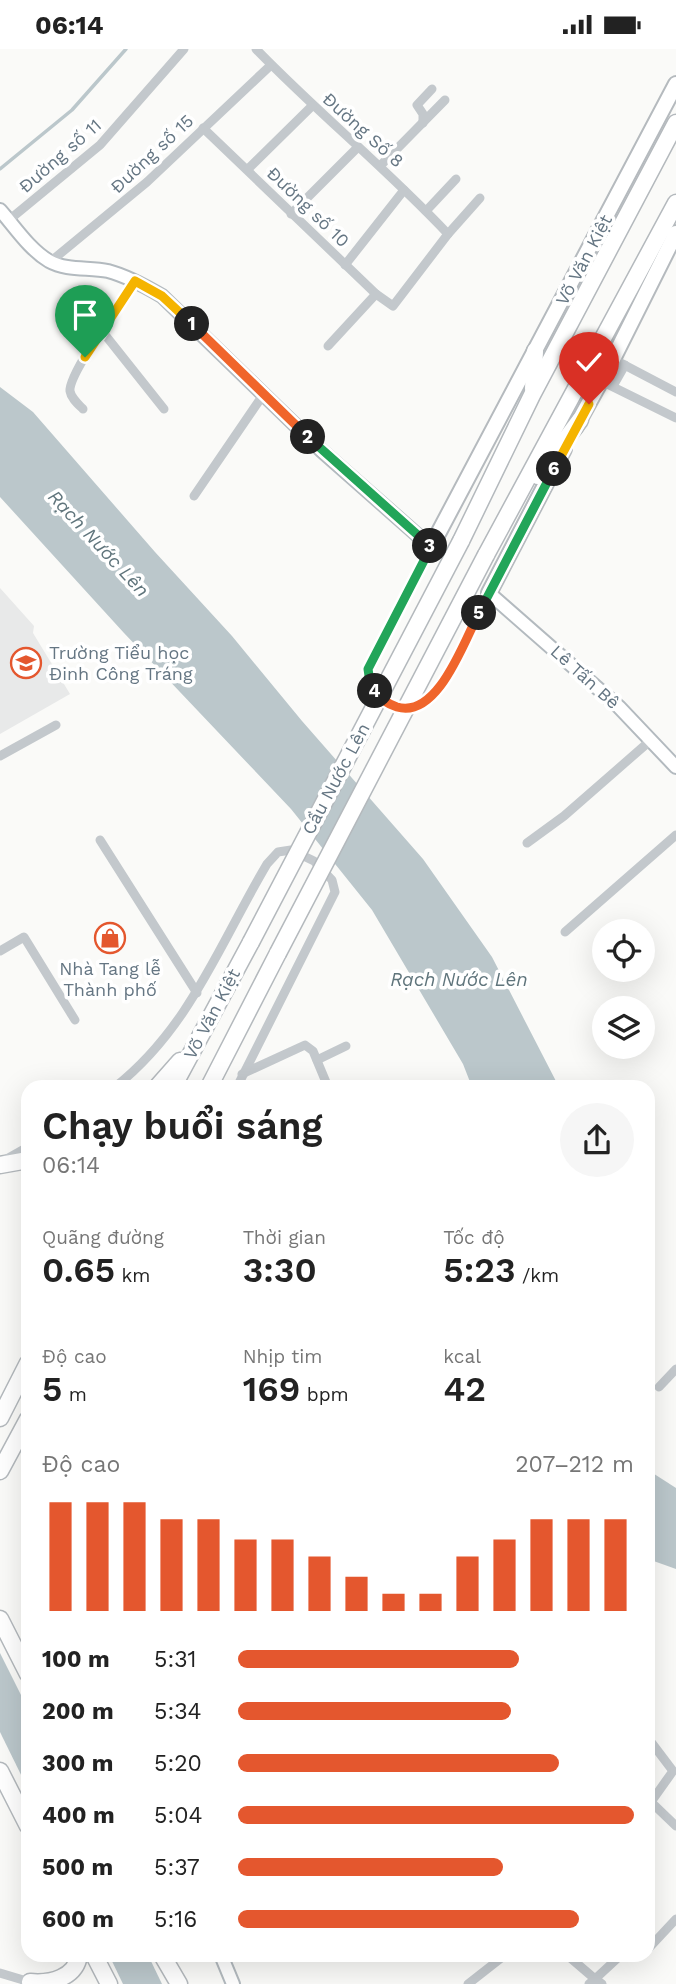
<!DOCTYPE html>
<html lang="vi">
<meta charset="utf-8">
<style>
:root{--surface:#fff;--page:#f6f6f6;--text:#222;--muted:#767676;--accent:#e4572e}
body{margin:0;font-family:"Work Sans",sans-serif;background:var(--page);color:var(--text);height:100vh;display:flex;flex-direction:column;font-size:26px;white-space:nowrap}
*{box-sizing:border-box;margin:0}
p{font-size:23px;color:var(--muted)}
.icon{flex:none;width:38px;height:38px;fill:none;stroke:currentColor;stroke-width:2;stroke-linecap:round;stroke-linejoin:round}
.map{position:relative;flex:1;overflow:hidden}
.drawer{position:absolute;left:21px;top:1031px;width:634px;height:882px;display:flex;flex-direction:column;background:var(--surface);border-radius:21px;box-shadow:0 7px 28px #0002}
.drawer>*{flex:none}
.buttons{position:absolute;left:592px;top:870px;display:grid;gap:14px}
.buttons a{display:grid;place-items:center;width:63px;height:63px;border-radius:50%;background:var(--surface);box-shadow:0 7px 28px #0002;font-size:35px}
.pin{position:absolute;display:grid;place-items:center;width:60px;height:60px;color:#fff;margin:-72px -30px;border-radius:50% 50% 50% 0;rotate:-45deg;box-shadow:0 0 7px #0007}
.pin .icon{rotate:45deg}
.km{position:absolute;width:35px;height:35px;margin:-18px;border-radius:50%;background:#222;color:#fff;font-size:19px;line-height:35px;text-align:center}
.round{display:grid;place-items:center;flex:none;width:74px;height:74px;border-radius:37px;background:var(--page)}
.summary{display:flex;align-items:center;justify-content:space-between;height:119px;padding:0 21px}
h1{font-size:38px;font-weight:600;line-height:52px}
.stats{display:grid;grid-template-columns:repeat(3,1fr);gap:10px;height:119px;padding:7px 21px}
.stats div{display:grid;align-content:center}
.stats b{font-size:35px;font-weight:600}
.stats small{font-size:19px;font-weight:400}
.stats p{font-size:19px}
.chart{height:196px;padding:14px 21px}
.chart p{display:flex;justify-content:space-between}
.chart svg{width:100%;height:126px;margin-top:7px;stroke:var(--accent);stroke-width:6}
ul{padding:0 21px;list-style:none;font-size:23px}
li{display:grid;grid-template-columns:112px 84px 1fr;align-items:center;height:52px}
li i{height:18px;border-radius:9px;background:var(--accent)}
.status{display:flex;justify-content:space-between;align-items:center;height:49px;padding:0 35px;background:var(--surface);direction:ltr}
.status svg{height:19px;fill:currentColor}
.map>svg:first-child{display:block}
.built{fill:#e8e9e9}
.water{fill:#bbc7cb}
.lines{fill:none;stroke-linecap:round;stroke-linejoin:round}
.stream{stroke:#bbc7cb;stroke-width:3.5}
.secondary-casing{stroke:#b3babf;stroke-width:16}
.primary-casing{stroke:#b5babe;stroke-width:18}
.highway-casing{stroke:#b4b9bd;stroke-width:19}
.street{stroke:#c3c8cc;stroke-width:9}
.secondary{stroke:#fff;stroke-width:12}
.primary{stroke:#fff;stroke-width:14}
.highway{stroke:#fff;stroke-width:16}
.highway-bridge-casing{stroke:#b4b9bd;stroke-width:19;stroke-linecap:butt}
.highway-bridge{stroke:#fff;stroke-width:16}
.split-1-casing{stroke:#fff;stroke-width:14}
.split-2-casing{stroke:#fff;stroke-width:14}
.split-3-casing{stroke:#fff;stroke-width:14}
.split-4-casing{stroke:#fff;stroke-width:14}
.split-5-casing{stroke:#fff;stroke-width:14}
.split-6-casing{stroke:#fff;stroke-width:14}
.split-7-casing{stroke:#fff;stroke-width:14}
.split-1{stroke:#f5b400;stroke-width:9}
.split-2{stroke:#f0652b;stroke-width:9}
.split-3{stroke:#22a559;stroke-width:9}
.split-4{stroke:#22a559;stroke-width:9}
.split-5{stroke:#f0652b;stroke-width:9}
.split-6{stroke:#22a559;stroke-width:9}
.split-7{stroke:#f5b400;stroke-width:9}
.labels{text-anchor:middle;stroke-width:7;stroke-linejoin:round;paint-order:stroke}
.street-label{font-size:18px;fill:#657683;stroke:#fff}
.poi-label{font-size:18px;fill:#657683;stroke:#fff;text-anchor:start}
.water-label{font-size:19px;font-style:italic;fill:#60757c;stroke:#fff}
</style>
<div class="status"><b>06:14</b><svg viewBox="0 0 49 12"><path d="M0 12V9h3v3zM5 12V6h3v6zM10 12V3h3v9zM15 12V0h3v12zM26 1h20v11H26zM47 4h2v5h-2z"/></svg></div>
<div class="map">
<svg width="676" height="1935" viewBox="0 0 676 1935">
<rect width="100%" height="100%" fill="#fafaf8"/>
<path class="built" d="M 0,539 L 34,577 L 33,584 L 70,645 L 0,685 Z"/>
<g class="water">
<path d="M 0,338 L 33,363 L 155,503 L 232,587 L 302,672 L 423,810 L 492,908 L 559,1038 L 472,1038 L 463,1015 L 372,861 L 291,760 L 124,584 L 0,448 Z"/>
<path d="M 648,1421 L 676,1439 L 676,1520 L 648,1510 Z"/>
<path d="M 0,1604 L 28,1660 L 28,1740 L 0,1683 Z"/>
<path d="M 109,1906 L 148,1906 L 162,1935 L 123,1935 Z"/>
</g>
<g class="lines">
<path class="stream" d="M 0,120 L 72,61 L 126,0"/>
<g class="secondary-casing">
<g id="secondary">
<path d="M 0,161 C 15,178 29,200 49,212 C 67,222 89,218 108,222 C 127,227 145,237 162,247 L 322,402 L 431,498"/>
<path d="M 489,544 L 619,658 L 676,718"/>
<path d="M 221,1906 L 233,1935"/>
</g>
</g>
<g class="primary-casing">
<g id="primary">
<path d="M 575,379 L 613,310 L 676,184"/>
<path d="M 431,498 L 676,35"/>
<path d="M 489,544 L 564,400"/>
</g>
</g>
<g class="highway-casing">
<g id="highway">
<path d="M 533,340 L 535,302"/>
<path d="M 538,427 L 580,371"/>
<path d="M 461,492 L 532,346 L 676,74"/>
<path d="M 486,506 L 676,154"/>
<path d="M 157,1038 L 180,1012"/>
<path d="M 173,1038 L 251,893"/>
<path d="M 209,1038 L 278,904"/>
<path d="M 0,1116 L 28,1111"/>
<path d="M 0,1369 L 28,1314"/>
<path d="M 0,1422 L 28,1370"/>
<path d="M 0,1570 L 28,1625"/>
<path d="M 0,1722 L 28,1777"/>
<path d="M 94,1906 L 109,1935"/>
<path d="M 162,1906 L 179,1935"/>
<path d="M 30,1933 C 50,1935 76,1929 79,1906"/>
</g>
</g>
<g class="street">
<path d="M 256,0 C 318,64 387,120 448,185"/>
<path d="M 423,74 L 423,65 L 417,56 L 432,40"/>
<path d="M 203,79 L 376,245 L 393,257 L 448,185 L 480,149"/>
<path d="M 381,116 L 445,51"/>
<path d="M 248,120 L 312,57"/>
<path d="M 426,162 L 456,130"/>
<path d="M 291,165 L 358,98"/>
<path d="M 9,171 L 100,96 L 184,0"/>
<path d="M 50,213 L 147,133 L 271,16"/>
<path d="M 345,216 L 404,141"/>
<path d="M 102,282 L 164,360"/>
<path d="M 328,297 L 376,245"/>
<path d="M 613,310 L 676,343"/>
<path d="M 601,332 L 676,369"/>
<path d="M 613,337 L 625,316"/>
<path d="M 83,360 C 78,355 71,349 70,342 C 68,325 123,250 135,232"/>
<path d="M 194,447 L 263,346"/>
<path d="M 431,498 L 368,620 C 371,645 395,669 421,655 C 426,653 431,648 436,645 L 489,544"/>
<path d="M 0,707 L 56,676"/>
<path d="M 100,791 L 197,944"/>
<path d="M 527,794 L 564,767 L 651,691"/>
<path d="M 565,883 L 676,786"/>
<path d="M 0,902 L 24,888 L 75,971"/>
<path d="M 317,1011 L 346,997"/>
<path d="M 242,1025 L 305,996 L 313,1002 L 328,1038"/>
<path d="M 115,1038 C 190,979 220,894 267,815 L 278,803 L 291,801 L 314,812 L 332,831 L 335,843 L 237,1038"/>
<path d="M 5,1111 L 28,1098"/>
<path d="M 659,1338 L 676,1320"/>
<path d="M 648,1689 L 673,1722 L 651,1753 L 676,1777"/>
<path d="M 648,1900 L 676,1870"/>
<path d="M 567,1906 L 595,1930 L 589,1935"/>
<path d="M 0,1924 L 30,1933"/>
<path d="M 468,1935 L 505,1906"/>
<path d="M 602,1935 L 595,1930 L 621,1906"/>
</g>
<use href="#secondary" class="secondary"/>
<use href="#primary" class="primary"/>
<use href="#highway" class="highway"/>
<g class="highway-bridge-casing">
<g id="highway-bridge">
<path d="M 251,893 L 461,492"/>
<path d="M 278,904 L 486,506"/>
</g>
</g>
<use href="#highway-bridge" class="highway-bridge"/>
</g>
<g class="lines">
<g class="split-1-casing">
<path id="split-1" d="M 85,308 L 135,232 L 162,247 L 192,275"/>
</g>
<g class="split-2-casing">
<path id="split-2" d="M 192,275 L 308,388"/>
</g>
<g class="split-3-casing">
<path id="split-3" d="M 308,388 L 430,497"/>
</g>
<g class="split-4-casing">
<path id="split-4" d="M 375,642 L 370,633 L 368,620 L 431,498 L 430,497"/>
</g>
<g class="split-5-casing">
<path id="split-5" d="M 375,642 C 380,650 388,655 397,658 C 438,670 464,592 479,564"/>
</g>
<g class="split-6-casing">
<path id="split-6" d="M 479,564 L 554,420"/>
</g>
<g class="split-7-casing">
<path id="split-7" d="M 554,420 L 589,355"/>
</g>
<use href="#split-1" class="split-1"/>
<use href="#split-2" class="split-2"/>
<use href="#split-3" class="split-3"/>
<use href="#split-4" class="split-4"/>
<use href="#split-5" class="split-5"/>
<use href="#split-6" class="split-6"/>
<use href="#split-7" class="split-7"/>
</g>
<defs>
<g id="school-ring" transform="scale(1.575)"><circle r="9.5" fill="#fff" stroke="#e4572e" stroke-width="1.5"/><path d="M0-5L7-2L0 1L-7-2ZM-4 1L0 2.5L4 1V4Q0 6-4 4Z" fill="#e4572e"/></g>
<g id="shop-ring" transform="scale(1.575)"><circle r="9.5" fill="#fff" stroke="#e4572e" stroke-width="1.5"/><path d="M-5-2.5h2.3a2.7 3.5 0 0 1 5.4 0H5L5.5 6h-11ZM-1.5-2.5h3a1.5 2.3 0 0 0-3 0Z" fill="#e4572e"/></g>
</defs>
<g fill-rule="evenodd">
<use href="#school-ring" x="26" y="614"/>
<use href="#shop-ring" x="110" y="889"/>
</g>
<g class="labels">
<g class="street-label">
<text transform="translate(363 81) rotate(42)" y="6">Đường Số 8</text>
<text transform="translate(152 105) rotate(-43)" y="6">Đường số 15</text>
<text transform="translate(60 107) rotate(-41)" y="6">Đường số 11</text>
<text transform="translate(308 158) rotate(44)" y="6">Đường số 10</text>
<text transform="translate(584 211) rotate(-62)" y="6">Võ Văn Kiệt</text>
<text transform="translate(585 628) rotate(42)" y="6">Lê Tấn Bê</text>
<text transform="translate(336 730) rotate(-62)" y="6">Cầu Nước Lên</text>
<text transform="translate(212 965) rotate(-62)" y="6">Võ Văn Kiệt</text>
</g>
<g class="poi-label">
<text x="49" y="610">Trường Tiểu học<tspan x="49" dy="21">Đinh Công Tráng</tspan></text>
<text x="110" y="926" text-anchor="middle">Nhà Tang lễ<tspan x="110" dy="21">Thành phố</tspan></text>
</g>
<g class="water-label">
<text transform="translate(99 494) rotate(47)" y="7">Rạch Nước Lên</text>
<text x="459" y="937">Rạch Nước Lên</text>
</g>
</g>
</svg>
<div class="buttons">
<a><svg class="icon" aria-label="locate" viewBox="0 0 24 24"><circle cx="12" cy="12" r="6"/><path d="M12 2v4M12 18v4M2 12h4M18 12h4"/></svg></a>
<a><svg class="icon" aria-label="layers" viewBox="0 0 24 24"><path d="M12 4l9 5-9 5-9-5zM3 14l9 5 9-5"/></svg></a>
</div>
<div class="pin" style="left:85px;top:308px;background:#1e9e55"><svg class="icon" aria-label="arrive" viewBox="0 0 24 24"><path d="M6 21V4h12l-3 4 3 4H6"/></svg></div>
<div class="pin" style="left:589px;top:355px;background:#d93025"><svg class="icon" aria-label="check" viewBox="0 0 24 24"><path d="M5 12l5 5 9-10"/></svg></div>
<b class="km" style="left:192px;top:275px">1</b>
<b class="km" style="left:308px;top:388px">2</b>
<b class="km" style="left:430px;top:497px">3</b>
<b class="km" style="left:375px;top:642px">4</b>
<b class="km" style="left:479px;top:564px">5</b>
<b class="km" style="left:554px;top:420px">6</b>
<section class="drawer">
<div class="summary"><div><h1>Chạy buổi sáng</h1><p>06:14</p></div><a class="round"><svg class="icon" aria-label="share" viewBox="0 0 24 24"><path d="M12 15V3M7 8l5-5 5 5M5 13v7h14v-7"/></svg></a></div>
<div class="stats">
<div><p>Quãng đường</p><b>0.65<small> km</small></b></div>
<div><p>Thời gian</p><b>3:30</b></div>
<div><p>Tốc độ</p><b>5:23<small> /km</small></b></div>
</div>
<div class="stats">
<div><p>Độ cao</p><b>5<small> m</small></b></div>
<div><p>Nhịp tim</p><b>169<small> bpm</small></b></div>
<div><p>kcal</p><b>42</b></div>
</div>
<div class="chart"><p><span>Độ cao</span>207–212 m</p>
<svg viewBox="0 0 160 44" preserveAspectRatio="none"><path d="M5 44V6M15 44V6M25 44V6M35 44V12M45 44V12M55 44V19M65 44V19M75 44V25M85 44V32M95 44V38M105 44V38M115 44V25M125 44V19M135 44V12M145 44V12M155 44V12"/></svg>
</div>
<ul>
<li><b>100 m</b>5:31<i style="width:71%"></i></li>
<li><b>200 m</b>5:34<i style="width:69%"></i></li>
<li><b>300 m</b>5:20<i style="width:81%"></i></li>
<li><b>400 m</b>5:04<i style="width:100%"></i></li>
<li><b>500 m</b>5:37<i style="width:67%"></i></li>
<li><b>600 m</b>5:16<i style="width:86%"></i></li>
</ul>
</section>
</div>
